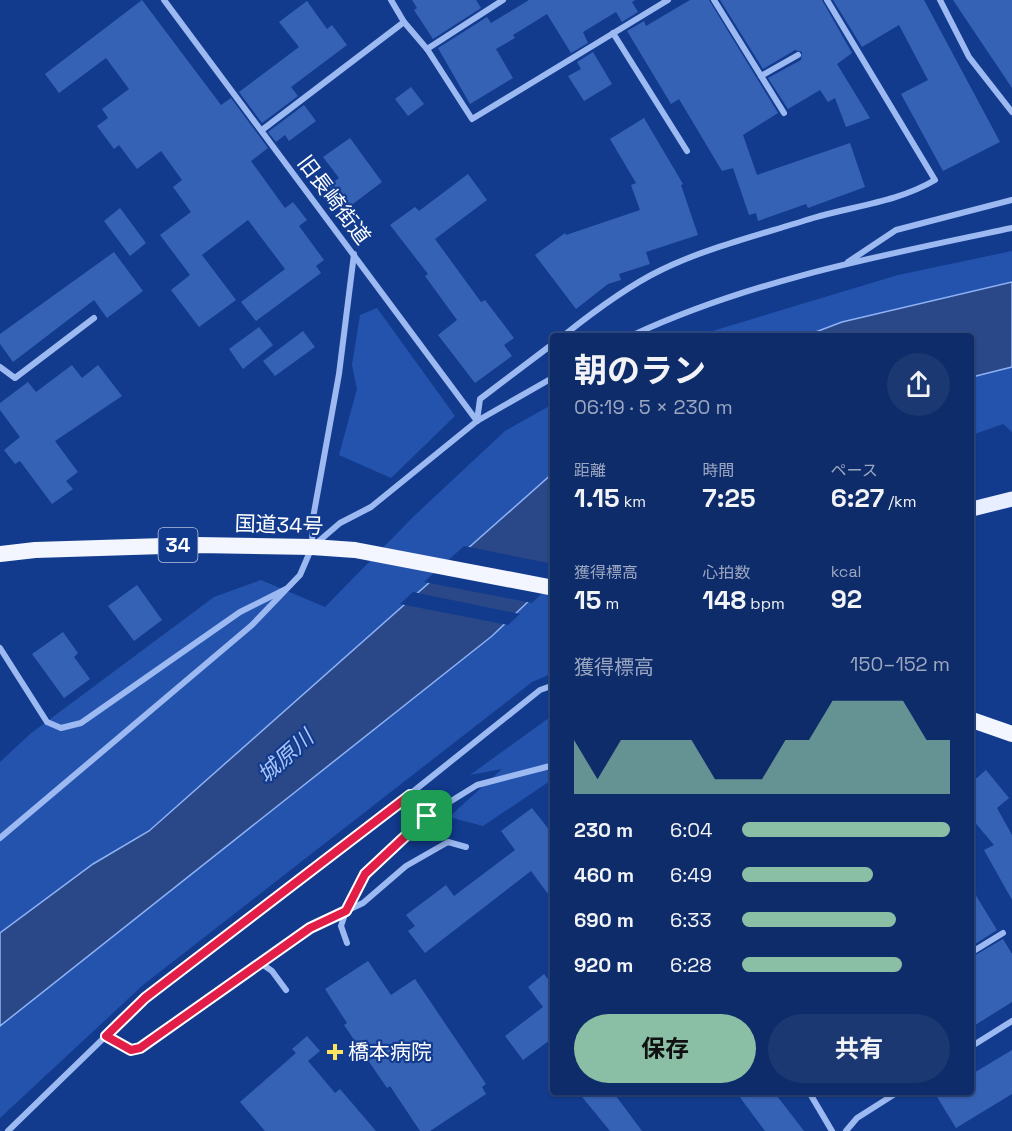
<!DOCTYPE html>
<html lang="ja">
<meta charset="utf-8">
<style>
:root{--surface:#0e2c6a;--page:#1c3872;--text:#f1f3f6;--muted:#9ba7c1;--line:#2e487e;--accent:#8abfa5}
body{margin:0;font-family:"Space Grotesk","Noto Sans JP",sans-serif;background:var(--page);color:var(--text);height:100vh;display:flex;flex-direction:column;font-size:22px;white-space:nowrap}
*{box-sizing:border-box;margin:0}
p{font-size:20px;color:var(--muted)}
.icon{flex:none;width:33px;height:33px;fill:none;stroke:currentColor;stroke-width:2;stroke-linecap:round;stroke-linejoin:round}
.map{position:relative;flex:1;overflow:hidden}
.side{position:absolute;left:550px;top:333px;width:424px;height:762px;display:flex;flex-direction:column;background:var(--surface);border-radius:6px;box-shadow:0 2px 4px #0004,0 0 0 2px var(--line)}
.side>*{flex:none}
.pin{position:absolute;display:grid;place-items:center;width:51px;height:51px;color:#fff;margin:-26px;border-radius:12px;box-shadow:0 3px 9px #0006}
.round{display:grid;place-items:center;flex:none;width:63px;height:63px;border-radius:32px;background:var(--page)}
.summary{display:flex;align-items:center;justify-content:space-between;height:102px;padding:0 24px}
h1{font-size:33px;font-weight:700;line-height:45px}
.figures{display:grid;grid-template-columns:repeat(3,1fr);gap:9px;height:102px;padding:6px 24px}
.figures div{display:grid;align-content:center}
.figures b{font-size:26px;font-weight:700}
.figures small{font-size:16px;font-weight:400}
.figures p{font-size:16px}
.chart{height:168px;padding:12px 24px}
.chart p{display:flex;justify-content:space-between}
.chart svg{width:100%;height:108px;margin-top:6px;fill:var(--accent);opacity:.7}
.primary-button{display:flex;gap:12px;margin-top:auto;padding:12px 24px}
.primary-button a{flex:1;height:69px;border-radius:36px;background:var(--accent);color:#111;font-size:24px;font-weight:700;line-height:69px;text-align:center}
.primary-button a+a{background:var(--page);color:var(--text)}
ul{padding:0 24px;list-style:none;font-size:20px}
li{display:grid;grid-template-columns:96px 72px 1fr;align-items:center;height:45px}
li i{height:15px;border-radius:8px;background:var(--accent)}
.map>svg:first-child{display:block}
.green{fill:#2453ae}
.water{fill:#2a4887;stroke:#8eb2f5;stroke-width:1.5}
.pier{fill:#123b8e}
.building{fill:#3662b6}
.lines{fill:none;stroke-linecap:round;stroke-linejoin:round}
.minor{stroke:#9cb9f1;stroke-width:6}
.primary{stroke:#e7eeff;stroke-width:15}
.trunk{stroke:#f3f6ff;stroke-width:16}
.route-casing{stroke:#fff;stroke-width:12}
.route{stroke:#e11d48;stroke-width:8}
.poi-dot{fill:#ffe25d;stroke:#123b8e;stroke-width:2}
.labels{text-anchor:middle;stroke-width:4.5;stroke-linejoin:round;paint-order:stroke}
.shield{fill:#123b8e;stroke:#b8c4dd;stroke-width:1.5}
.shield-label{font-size:20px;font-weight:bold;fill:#fff}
.street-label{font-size:21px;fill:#fff;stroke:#123b8e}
.poi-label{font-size:21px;fill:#fff;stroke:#123b8e;text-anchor:start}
.water-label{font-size:22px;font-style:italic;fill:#a8c4f9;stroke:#123b8e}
</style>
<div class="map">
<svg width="1012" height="1131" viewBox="0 0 1012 1131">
<rect width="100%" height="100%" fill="#123b8e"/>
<g class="green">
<path d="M 1012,251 L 1012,282 L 842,322 L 805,336 L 696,336 L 898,275 Z"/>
<path d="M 377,308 L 455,416 L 391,478 L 339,455 L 357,389 L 352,365 L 360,315 Z"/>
<path d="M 1012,367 L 1012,432 L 1003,424 L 972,435 L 972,377 Z"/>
<path d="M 553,404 L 553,473 L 149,831 L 93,864 L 0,933 L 0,762 L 30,734 L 214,597 L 261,580 L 325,607 L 414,516 L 505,431 Z"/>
<path d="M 553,578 L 553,673 L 532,682 L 143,985 L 0,1118 L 0,1026 L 492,636 Z"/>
<path d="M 553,715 L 553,779 L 483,826 L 449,817 L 502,769 L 470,775 Z"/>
</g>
<g class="water">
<path d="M 1012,282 L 1012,367 L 972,377 L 972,336 L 805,336 L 842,322 Z"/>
<path d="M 553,473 L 553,578 L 492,636 L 0,1026 L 0,933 L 93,864 L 149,831 Z"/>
</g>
<g class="pier">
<path d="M 464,546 L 553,564 L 554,582 L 532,603 L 424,582 Z"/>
<path d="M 413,592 L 520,614 L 508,625 L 400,604 Z"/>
</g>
<g class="building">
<path d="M 142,0 L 221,105 L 231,98 L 268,148 L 251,161 L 285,208 L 293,202 L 307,220 L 299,226 L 324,260 L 316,266 L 321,273 L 256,321 L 241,302 L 285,269 L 248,220 L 202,255 L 236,300 L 199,327 L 171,290 L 190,275 L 160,235 L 191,212 L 173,187 L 182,180 L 161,151 L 137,169 L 119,145 L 114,149 L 97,126 L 108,118 L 102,109 L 129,89 L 106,58 L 59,93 L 45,74 Z"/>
<path d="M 412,0 L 476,0 L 481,8 L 433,39 L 414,10 L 417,8 Z"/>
<path d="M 529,0 L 635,0 L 632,2 L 638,12 L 622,22 L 616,12 L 583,32 L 588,43 L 571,53 L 547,14 L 513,35 L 515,38 L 496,49 L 513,78 L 470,104 L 438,48 L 487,17 L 491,23 Z"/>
<path d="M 690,0 L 709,0 L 778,113 L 743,135 L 757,175 L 850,143 L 865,187 L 808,208 L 806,204 L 758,221 L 756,213 L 749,215 L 733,168 L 722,171 L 679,99 L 671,104 L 627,31 L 644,21 L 646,26 Z"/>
<path d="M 720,0 L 822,0 L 852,53 L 837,64 L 870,118 L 846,127 L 835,98 L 828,102 L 820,90 L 788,109 L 768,78 L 801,60 L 802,52 L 795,50 L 763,69 Z"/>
<path d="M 833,0 L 924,0 L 1000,142 L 943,171 L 901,94 L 928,80 L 899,25 L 862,47 Z"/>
<path d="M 953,0 L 1012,0 L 1012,88 Z"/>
<path d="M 307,1 L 327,29 L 332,25 L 347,45 L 291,87 L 298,96 L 262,123 L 239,92 L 299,47 L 279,22 Z"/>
<path d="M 593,52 L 612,84 L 584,101 L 568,76 L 581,69 L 577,62 Z"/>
<path d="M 411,87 L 424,104 L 408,116 L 395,99 Z"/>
<path d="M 304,105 L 316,121 L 289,141 L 285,135 L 276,142 L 268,132 Z"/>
<path d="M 644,118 L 683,184 L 681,185 L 698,235 L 646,252 L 650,264 L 619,274 L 621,280 L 608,284 L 576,309 L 535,255 L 565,233 L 566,235 L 640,210 L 631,185 L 636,183 L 610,139 Z"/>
<path d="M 350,138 L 382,182 L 345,210 L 328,186 L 339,178 L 323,157 Z"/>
<path d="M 468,174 L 487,200 L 435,239 L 481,302 L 485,300 L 514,338 L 504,345 L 512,356 L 475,383 L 438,335 L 457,320 L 425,276 L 428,274 L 390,225 L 415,207 L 419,211 Z"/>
<path d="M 120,208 L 146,243 L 130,256 L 104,221 Z"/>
<path d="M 114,252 L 143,291 L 107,318 L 94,300 L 13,362 L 0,344 L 0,334 Z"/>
<path d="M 259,327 L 273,345 L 243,369 L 229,349 Z"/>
<path d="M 303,331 L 315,347 L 275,376 L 263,361 Z"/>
<path d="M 72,365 L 82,378 L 98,365 L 122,396 L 55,441 L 78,472 L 66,481 L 73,489 L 52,504 L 20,461 L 15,464 L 4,450 L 20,437 L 0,410 L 0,403 L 28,382 L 36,392 Z"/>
<path d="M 137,585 L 162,620 L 134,641 L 108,606 Z"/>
<path d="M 63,632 L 78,653 L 74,657 L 90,679 L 64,698 L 32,654 Z"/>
<path d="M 986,770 L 1009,798 L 997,808 L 1012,835 L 1012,900 L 984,850 L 994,845 L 972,819 L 972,782 Z"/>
<path d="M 532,808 L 554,836 L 554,902 L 531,871 L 425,953 L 408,931 L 415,926 L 406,915 L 446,885 L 454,896 L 515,850 L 501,831 Z"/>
<path d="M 972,889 L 997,930 L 972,946 Z"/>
<path d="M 1003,939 L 1012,954 L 1012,1002 L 972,1027 L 972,957 Z"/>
<path d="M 368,961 L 391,995 L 415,979 L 486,1084 L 482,1087 L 486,1094 L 430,1131 L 420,1131 L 390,1086 L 387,1088 L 344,1025 L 347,1023 L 325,989 Z"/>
<path d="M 544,974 L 554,987 L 554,1037 L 523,1060 L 505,1036 L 543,1007 L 528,987 Z"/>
<path d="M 307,1036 L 320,1051 L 308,1061 L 335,1093 L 340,1089 L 376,1131 L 265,1131 L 240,1102 L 296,1053 L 292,1049 Z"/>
<path d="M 1012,1050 L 1012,1094 L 956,1128 L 934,1092 L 972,1092 L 972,1074 Z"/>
<path d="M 578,1092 L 613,1092 L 642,1131 L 610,1131 Z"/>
<path d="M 736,1092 L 774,1092 L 804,1131 L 765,1131 Z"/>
</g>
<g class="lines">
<g class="minor">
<path d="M 164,0 L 477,421"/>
<path d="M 391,0 L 404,22 L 427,49 L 472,119 L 668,0"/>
<path d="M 714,0 L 784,113"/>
<path d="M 940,0 L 969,57 L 1012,112"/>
<path d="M 613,33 L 687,151"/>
<path d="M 427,49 L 503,0"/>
<path d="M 761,76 L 798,55"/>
<path d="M 262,130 L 404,22"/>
<path d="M 848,262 L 896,230 L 1012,200"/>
<path d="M 563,336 C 593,312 626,287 661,270 C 708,247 763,234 813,218 C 853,206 898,202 935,180 L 827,0"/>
<path d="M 631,336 C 751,280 883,255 1012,228"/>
<path d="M 0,367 L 15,378 L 94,318"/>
<path d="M 477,421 L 480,399 L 554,343"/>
<path d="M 312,546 L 313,518 L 339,374 L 354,254"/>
<path d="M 0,648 L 47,722 L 61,728 L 81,723 L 240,612 L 286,589"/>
<path d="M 410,794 L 427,816 L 477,785 L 554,765"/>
<path d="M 0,838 L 252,625 L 300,575 L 312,547 L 340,523 L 371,507 L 477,421 L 554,377"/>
<path d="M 347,943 L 341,926 L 346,911 L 365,875 L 427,816"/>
<path d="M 972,952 L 1003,933"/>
<path d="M 259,962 L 310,928 L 363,903 L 406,866 L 448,842 L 466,847"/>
<path d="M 106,1036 L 131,1050 L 140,1048 L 259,962 L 272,971 L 286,990"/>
<path d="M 972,1046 L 1012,1021"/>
<path d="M 809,1092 L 832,1131"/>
<path d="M 8,1131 L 145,998 L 410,794 L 540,690 L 554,685"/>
<path d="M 846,1131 L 857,1118 L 898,1092"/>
</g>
<path class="primary" d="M 972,509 L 1012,499"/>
<g class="trunk">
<path d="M 0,554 L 35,550 L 196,545 L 312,547 L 355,550 L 554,588"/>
<path d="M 972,720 L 1012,734"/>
</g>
</g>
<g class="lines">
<g class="route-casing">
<path id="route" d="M 410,795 L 427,816 L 365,874 L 346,911 L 310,928 L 140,1048 L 131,1050 L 106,1036 L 145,998 Z"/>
</g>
<use href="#route" class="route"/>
</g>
<path class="poi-dot" d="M332 1043h6v6h6v6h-6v6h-6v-6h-6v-6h6z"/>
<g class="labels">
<rect class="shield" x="158.5" y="528" width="39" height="34" rx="4.5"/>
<g class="shield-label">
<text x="178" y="552">34</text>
</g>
<g class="street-label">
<text transform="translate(334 200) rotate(53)" y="7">旧長崎街道</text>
<text transform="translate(279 525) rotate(2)" y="7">国道34号</text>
</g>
<g class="poi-label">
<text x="348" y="1059">橋本病院</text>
</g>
<g class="water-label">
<text transform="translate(285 756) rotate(-42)" y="8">城原川</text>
</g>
</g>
</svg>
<div class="pin" style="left:427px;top:816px;background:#1e9e55"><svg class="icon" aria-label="arrive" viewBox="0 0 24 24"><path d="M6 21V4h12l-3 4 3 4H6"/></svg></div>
<section class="side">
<div class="summary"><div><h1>朝のラン</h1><p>06:19 · 5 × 230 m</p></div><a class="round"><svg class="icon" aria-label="share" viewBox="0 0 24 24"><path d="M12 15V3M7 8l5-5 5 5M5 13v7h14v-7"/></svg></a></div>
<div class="figures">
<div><p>距離</p><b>1.15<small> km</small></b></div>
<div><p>時間</p><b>7:25</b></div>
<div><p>ペース</p><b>6:27<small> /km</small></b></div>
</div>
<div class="figures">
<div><p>獲得標高</p><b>15<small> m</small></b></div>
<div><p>心拍数</p><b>148<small> bpm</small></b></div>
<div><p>kcal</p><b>92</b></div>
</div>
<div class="chart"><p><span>獲得標高</span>150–152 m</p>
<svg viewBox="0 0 160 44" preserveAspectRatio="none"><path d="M0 44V22L10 38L20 22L30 22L40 22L50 22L60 38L70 38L80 38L90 22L100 22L110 6L120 6L130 6L140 6L150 22L160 22V44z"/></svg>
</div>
<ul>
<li><b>230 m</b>6:04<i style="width:100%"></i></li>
<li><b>460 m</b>6:49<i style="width:63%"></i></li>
<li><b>690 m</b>6:33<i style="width:74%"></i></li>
<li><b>920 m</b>6:28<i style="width:77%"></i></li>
</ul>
<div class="primary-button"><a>保存</a><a>共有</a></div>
</section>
</div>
